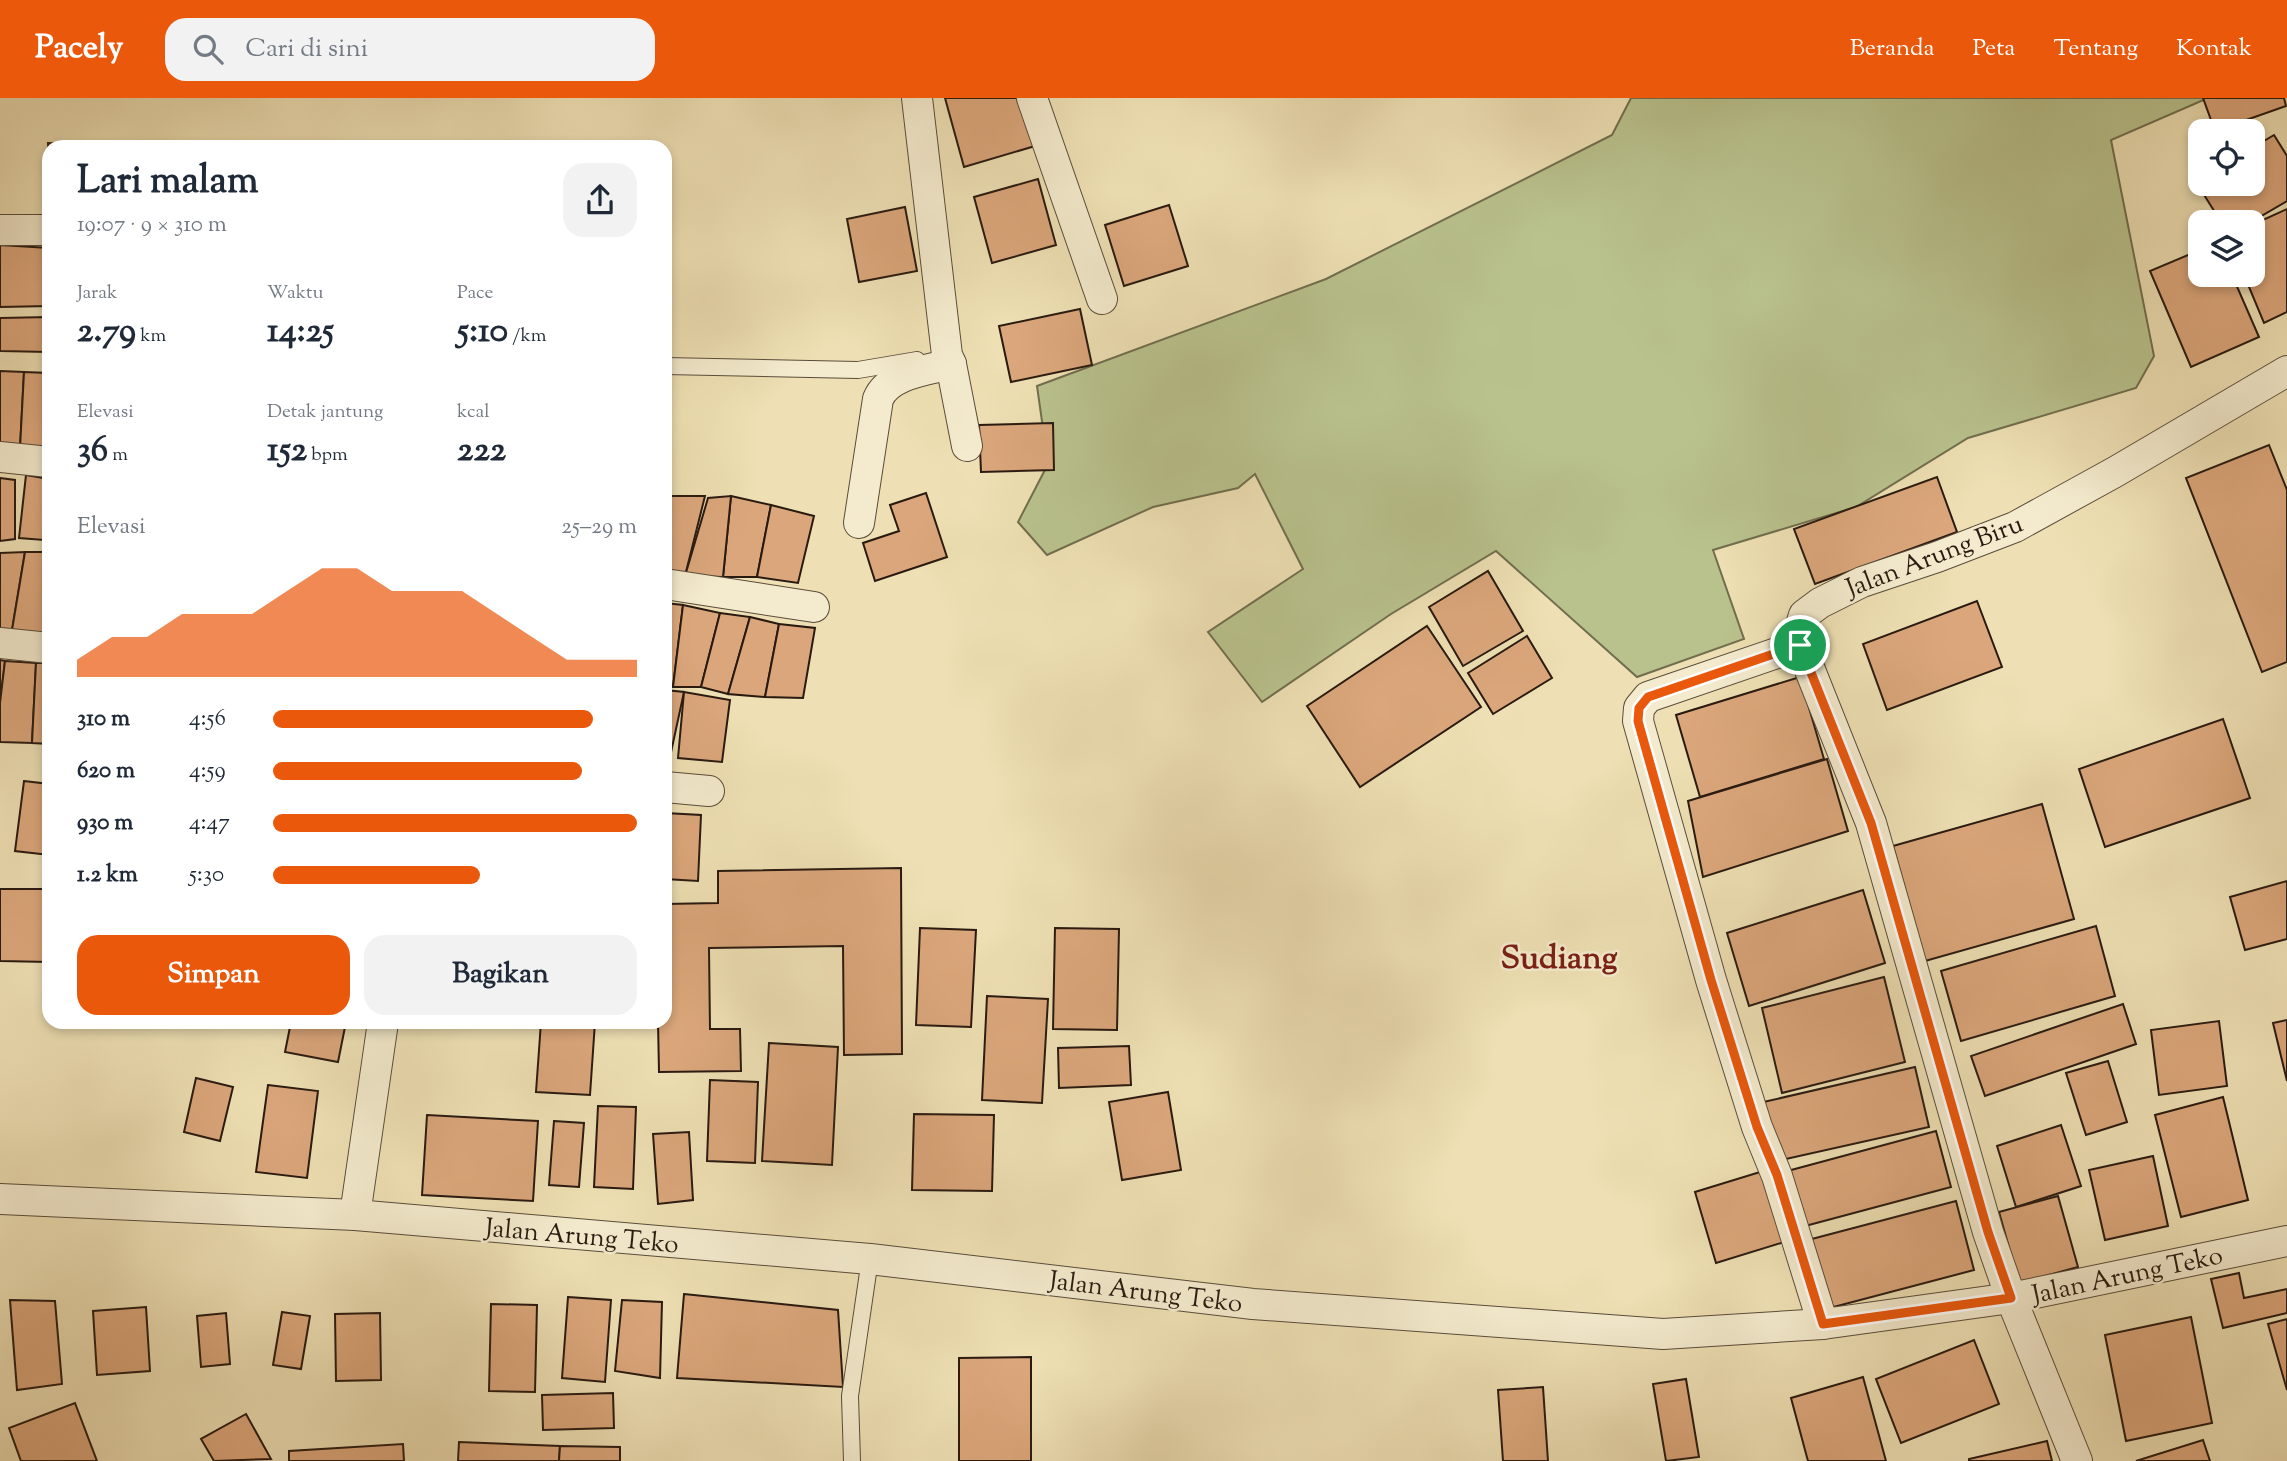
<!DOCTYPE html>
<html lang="id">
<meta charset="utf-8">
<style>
:root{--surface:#fff;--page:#f2f2f3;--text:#1f2937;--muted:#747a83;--accent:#ea580c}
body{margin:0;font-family:"Sorts Mill Goudy",serif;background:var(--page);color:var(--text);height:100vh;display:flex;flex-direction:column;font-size:26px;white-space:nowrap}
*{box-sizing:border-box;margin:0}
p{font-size:23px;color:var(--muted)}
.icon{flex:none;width:38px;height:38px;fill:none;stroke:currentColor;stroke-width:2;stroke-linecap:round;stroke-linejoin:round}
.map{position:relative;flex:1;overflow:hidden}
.drawer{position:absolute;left:42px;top:42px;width:630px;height:889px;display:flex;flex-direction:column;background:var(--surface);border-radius:21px;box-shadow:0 4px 10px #0003}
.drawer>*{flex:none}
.controls{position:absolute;left:2188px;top:21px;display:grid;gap:14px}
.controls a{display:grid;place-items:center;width:77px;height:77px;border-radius:14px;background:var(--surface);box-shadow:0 4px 10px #0003;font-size:35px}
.pin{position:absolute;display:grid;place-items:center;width:60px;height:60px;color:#fff;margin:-30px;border:4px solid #fff;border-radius:50%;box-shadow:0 2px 7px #0007}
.round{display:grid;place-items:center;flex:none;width:74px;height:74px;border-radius:21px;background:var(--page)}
.overview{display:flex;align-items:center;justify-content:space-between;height:119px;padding:0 35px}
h1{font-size:38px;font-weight:700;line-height:52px}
.figures{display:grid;grid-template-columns:repeat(3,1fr);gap:10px;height:119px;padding:7px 35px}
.figures div{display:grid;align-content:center}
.figures b{font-size:35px;font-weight:700}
.figures small{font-size:19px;font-weight:400}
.figures p{font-size:19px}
.chart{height:196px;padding:14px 35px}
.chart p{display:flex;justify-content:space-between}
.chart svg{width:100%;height:126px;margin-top:7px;fill:var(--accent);opacity:.7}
.primary-button{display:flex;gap:14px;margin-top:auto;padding:14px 35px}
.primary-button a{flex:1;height:80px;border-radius:21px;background:var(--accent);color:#fff;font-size:28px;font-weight:700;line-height:80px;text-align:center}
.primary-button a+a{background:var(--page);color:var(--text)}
ul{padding:0 35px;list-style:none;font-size:23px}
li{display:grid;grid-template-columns:112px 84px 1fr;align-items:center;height:52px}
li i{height:18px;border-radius:9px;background:var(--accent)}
header{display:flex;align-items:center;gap:42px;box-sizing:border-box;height:98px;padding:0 35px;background:var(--accent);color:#fff}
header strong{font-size:33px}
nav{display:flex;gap:38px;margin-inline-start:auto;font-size:24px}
.search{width:490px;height:63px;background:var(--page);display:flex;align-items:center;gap:18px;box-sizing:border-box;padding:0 24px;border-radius:21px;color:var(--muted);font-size:26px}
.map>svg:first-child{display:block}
.green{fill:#b9c28d;stroke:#716e4f;stroke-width:2}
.building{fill:#dba67b;stroke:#291a11;stroke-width:2}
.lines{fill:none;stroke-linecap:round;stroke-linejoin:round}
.service-casing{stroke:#5a4c3a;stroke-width:18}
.minor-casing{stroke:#5a4c3a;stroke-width:32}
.service{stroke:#f4ebce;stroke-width:16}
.minor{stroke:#f4ebce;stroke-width:30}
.route-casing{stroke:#fff;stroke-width:14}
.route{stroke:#ea580c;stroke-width:9}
.labels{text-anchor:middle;stroke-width:5;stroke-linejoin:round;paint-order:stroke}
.street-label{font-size:26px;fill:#291a11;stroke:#f4ebce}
.district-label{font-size:33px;font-weight:bold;fill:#7a1f14;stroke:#f4ebce}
</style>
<header>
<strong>Pacely</strong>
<div class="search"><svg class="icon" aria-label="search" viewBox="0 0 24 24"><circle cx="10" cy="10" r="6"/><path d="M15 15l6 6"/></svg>Cari di sini</div>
<nav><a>Beranda</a><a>Peta</a><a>Tentang</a><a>Kontak</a></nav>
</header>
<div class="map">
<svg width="2287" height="1363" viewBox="0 0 2287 1363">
<rect width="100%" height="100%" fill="#eee0b4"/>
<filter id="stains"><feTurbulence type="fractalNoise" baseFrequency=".00286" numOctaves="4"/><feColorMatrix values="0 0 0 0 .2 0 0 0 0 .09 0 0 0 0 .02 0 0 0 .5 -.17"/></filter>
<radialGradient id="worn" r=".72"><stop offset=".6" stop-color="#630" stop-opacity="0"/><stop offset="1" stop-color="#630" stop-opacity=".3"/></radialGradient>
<path class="green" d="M 1631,0 L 2208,0 L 2111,42 L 2154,258 L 2136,290 L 1968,340 L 1856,409 L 1713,452 L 1744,541 L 1637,579 L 1496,453 L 1391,516 L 1262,604 L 1208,534 L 1303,471 L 1255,376 L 1238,390 L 1153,409 L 1047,457 L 1018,424 L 1048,366 L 1037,288 L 1326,181 L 1612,37 Z"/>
<g class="building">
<path d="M 945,0 L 1039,0 L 1052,43 L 964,69 Z"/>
<path d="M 2203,0 L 2284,0 L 2286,8 L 2215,33 Z"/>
<path d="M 2274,37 L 2287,58 L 2287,103 L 2251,124 L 2221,124 L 2196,84 L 2200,82 L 2200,86 L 2252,86 L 2252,50 Z"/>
<path d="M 48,45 L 109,49 L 49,49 L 49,68 Z"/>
<path d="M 1038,81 L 1056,147 L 992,165 L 974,99 Z"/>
<path d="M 1169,107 L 1188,168 L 1124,188 L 1105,127 Z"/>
<path d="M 905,109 L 917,173 L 859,184 L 847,121 Z"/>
<path d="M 2287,111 L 2287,214 L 2264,225 L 2244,177 L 2252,177 L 2252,127 Z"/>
<path d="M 0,147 L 49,150 L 49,208 L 0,209 Z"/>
<path d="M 2200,152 L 2200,177 L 2232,177 L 2259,239 L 2191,269 L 2150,173 Z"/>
<path d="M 1080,211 L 1092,267 L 1011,284 L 999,228 Z"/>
<path d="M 49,219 L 49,254 L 0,253 L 0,220 Z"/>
<path d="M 0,273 L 24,274 L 20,350 L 0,349 Z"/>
<path d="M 24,274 L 49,275 L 47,351 L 20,350 Z"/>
<path d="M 1053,325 L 1054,372 L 981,374 L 979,327 Z"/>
<path d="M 2269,347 L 2287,392 L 2287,564 L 2262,574 L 2186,380 Z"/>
<path d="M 26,377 L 49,381 L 44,442 L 19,440 Z"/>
<path d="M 1937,379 L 1957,434 L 1815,486 L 1794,431 Z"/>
<path d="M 0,380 L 15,382 L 15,441 L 0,443 Z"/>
<path d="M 926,395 L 947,459 L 875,483 L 863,445 L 899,433 L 890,407 Z"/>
<path d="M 665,397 L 669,398 L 665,423 Z"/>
<path d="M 49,398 L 49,442 L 44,442 Z"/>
<path d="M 669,398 L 705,398 L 685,478 L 665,475 L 665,423 Z"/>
<path d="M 731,398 L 771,407 L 757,479 L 723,479 Z"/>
<path d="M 731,398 L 723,479 L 685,478 L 708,400 Z"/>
<path d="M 771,407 L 814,418 L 798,485 L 757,479 Z"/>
<path d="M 25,454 L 11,538 L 0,538 L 0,455 Z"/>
<path d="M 25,454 L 49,454 L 48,539 L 11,538 Z"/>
<path d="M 1488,473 L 1523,533 L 1463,568 L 1429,509 Z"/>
<path d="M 1977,503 L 2002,569 L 1887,612 L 1863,546 Z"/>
<path d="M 665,505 L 683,507 L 673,589 L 665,588 Z"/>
<path d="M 683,507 L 720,515 L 701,589 L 673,589 Z"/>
<path d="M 720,515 L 750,519 L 728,596 L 701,589 Z"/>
<path d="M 750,519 L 779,526 L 765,599 L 728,596 Z"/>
<path d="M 779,526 L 815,530 L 803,600 L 765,599 Z"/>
<path d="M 1427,528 L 1481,609 L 1360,689 L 1307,608 Z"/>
<path d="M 1527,538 L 1552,580 L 1493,616 L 1468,575 Z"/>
<path d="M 0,562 L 5,563 L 0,605 Z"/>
<path d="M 5,563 L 36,565 L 32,645 L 0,644 L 0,605 Z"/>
<path d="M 36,565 L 49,565 L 49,646 L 32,645 Z"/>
<path d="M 1800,579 L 1824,661 L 1700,699 L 1676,617 Z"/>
<path d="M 665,592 L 684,594 L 670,659 L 665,659 Z"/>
<path d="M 684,594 L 730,602 L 722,664 L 678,660 Z"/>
<path d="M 2223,621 L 2250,700 L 2105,749 L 2079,671 Z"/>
<path d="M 1827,661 L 1848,733 L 1703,779 L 1688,703 Z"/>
<path d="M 24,683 L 49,686 L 49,757 L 15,753 Z"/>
<path d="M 2042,706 L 2074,821 L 1925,863 L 1893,748 Z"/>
<path d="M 665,715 L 701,717 L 698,783 L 665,781 Z"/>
<path d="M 901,770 L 902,956 L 844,957 L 843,848 L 709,850 L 710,931 L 740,931 L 741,973 L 659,974 L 658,924 L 665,924 L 665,806 L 718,805 L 718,773 Z"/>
<path d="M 2287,783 L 2287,841 L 2245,852 L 2230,799 Z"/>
<path d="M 0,791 L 49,791 L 49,864 L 0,863 Z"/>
<path d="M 1863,792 L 1885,865 L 1749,908 L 1727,835 Z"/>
<path d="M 2096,828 L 2115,898 L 1961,943 L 1941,873 Z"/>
<path d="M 920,830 L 976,832 L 971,929 L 916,927 Z"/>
<path d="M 1055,830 L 1119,831 L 1117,932 L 1053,931 Z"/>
<path d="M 1884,879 L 1905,964 L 1782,995 L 1762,910 Z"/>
<path d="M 987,898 L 1048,901 L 1042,1005 L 982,1002 Z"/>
<path d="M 2123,906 L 2136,946 L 1985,998 L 1971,958 Z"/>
<path d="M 2287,922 L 2287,983 L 2273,925 Z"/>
<path d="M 2219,923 L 2227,988 L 2159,997 L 2151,932 Z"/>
<path d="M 291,924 L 346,924 L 338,964 L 285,954 Z"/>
<path d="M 541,924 L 595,924 L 590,997 L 536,994 Z"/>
<path d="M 769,945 L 838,949 L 832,1067 L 762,1063 Z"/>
<path d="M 1129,948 L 1131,987 L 1059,990 L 1058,950 Z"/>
<path d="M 2108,963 L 2127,1024 L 2086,1037 L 2066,975 Z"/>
<path d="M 1915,969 L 1929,1029 L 1772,1064 L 1759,1005 Z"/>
<path d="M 196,980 L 233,989 L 220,1043 L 184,1034 Z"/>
<path d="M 710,982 L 758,984 L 755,1065 L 707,1063 Z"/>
<path d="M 268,987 L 318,993 L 307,1080 L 256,1074 Z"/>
<path d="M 1168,994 L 1181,1072 L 1122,1082 L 1109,1004 Z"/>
<path d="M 2223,999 L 2248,1102 L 2181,1119 L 2155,1017 Z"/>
<path d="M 598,1008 L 636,1009 L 633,1091 L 594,1089 Z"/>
<path d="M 914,1016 L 994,1017 L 992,1093 L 912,1092 Z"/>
<path d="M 427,1017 L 538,1023 L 533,1103 L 422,1097 Z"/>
<path d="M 554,1023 L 584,1025 L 579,1089 L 549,1087 Z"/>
<path d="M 2061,1027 L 2081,1088 L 2016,1109 L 1997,1048 Z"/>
<path d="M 1936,1033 L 1951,1089 L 1794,1131 L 1780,1075 Z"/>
<path d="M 689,1034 L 693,1102 L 658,1106 L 653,1036 Z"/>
<path d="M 2153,1058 L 2168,1128 L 2105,1142 L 2089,1072 Z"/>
<path d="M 1773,1070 L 1794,1141 L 1716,1165 L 1695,1094 Z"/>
<path d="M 2058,1098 L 2078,1169 L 2019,1185 L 1999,1114 Z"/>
<path d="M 1956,1103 L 1974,1172 L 1826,1211 L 1808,1142 Z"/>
<path d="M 2239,1175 L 2244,1200 L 2287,1191 L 2287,1215 L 2223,1230 L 2211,1181 Z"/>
<path d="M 684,1196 L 838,1212 L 843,1289 L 677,1280 Z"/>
<path d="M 568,1199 L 611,1202 L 605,1284 L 562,1280 Z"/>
<path d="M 10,1202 L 55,1203 L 62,1286 L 17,1292 Z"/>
<path d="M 622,1202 L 662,1204 L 660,1280 L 615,1273 Z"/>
<path d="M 491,1206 L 537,1207 L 535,1294 L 489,1293 Z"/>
<path d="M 146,1209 L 150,1273 L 97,1277 L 93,1213 Z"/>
<path d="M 282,1214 L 310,1218 L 301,1271 L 273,1267 Z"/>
<path d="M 226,1215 L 230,1266 L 201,1269 L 197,1218 Z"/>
<path d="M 380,1215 L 381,1282 L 336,1283 L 335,1216 Z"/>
<path d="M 2191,1219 L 2212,1325 L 2126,1343 L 2105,1237 Z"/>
<path d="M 2287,1221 L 2287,1292 L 2268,1226 Z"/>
<path d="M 1974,1242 L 1999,1306 L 1901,1345 L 1876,1281 Z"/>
<path d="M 1031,1259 L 1031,1363 L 959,1363 L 959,1260 Z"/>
<path d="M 1863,1279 L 1886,1363 L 1808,1363 L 1791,1300 Z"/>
<path d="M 1686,1281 L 1699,1359 L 1666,1363 L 1653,1286 Z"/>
<path d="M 1543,1289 L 1548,1363 L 1503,1363 L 1498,1292 Z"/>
<path d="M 613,1295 L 614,1330 L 543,1332 L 542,1297 Z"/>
<path d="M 75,1305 L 97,1363 L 21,1363 L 9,1330 Z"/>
<path d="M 246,1316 L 271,1361 L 214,1363 L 201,1341 Z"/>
<path d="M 2203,1342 L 2210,1363 L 2136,1363 Z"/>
<path d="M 2047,1343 L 2052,1363 L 1969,1363 L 1969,1361 Z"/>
<path d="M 459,1344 L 560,1348 L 559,1363 L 458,1363 Z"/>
<path d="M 403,1346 L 404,1363 L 289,1363 L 289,1353 Z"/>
<path d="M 560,1348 L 620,1349 L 620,1363 L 559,1363 Z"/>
</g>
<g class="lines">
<g class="service-casing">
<g id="service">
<path d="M 665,268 L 858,272 L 917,262"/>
<path d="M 852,1363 L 850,1298 L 870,1161"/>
</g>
</g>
<g class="minor-casing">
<g id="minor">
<path d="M 917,0 L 947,257 L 951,266 L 967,348"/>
<path d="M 1032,0 L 1102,201"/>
<path d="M 0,132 L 49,132"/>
<path d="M 0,359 L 49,364"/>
<path d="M 859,425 L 878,301 C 888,276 927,272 951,266"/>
<path d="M 665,486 L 814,509"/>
<path d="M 0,545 L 49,550"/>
<path d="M 1800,547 L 1648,599 L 1639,610 L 1638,623 L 1711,882 L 1757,1029 L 1777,1078 L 1823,1226"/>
<path d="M 665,689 L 709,693"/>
<path d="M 0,1101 L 355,1117 L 870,1161 L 1253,1206 L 1663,1236 L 1823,1226 L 2011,1200 L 2287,1143"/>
<path d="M 355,1117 L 383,924"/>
<path d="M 2077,1363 L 2011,1200 L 1988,1134 L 1871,725 L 1800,547 L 1801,527 L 1804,517 L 1820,505 L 1862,484 L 1937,459 L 2015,429 L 2115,374 L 2287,273"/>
</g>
</g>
<use href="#service" class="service"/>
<use href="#minor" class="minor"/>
</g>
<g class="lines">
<g class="route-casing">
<path id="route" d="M 1800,547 L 1871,725 L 1988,1134 L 2011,1200 L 1823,1226 L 1777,1077 L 1757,1029 L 1711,882 L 1638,623 L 1639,610 L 1648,599 Z"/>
</g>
<use href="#route" class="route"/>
</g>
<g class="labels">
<g class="street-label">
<text transform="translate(1934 457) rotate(-21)" y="9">Jalan Arung Biru</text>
<text transform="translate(582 1137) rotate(5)" y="9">Jalan Arung Teko</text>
<text transform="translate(2127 1176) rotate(-12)" y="9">Jalan Arung Teko</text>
<text transform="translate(1146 1193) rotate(7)" y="9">Jalan Arung Teko</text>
</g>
<g class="district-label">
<text x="1559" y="870">Sudiang</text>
</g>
</g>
<rect width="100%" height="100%" filter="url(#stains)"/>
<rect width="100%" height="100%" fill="url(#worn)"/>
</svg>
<div class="controls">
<a><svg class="icon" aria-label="locate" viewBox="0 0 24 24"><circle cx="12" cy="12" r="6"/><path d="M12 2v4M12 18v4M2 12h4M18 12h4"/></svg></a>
<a><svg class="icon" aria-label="layers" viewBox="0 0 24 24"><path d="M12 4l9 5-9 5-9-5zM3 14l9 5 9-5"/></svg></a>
</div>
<div class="pin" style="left:1800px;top:547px;background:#1e9e55"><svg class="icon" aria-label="arrive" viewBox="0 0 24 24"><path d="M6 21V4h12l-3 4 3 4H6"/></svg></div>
<section class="drawer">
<div class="overview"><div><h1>Lari malam</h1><p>19:07 · 9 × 310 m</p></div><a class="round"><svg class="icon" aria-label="share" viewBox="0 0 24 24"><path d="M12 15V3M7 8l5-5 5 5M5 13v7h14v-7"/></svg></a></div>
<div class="figures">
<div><p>Jarak</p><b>2.79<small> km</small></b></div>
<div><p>Waktu</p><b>14:25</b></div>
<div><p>Pace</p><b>5:10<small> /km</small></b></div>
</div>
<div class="figures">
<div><p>Elevasi</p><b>36<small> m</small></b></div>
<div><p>Detak jantung</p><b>152<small> bpm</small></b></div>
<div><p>kcal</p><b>222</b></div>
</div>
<div class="chart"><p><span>Elevasi</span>25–29 m</p>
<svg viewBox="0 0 160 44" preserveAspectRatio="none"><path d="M0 44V38L10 30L20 30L30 22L40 22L50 22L60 14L70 6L80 6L90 14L100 14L110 14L120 22L130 30L140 38L150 38L160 38V44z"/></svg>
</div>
<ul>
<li><b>310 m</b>4:56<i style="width:88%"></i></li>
<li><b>620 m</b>4:59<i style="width:85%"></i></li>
<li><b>930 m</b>4:47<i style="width:100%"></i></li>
<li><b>1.2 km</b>5:30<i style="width:57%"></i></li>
</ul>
<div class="primary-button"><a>Simpan</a><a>Bagikan</a></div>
</section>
</div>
